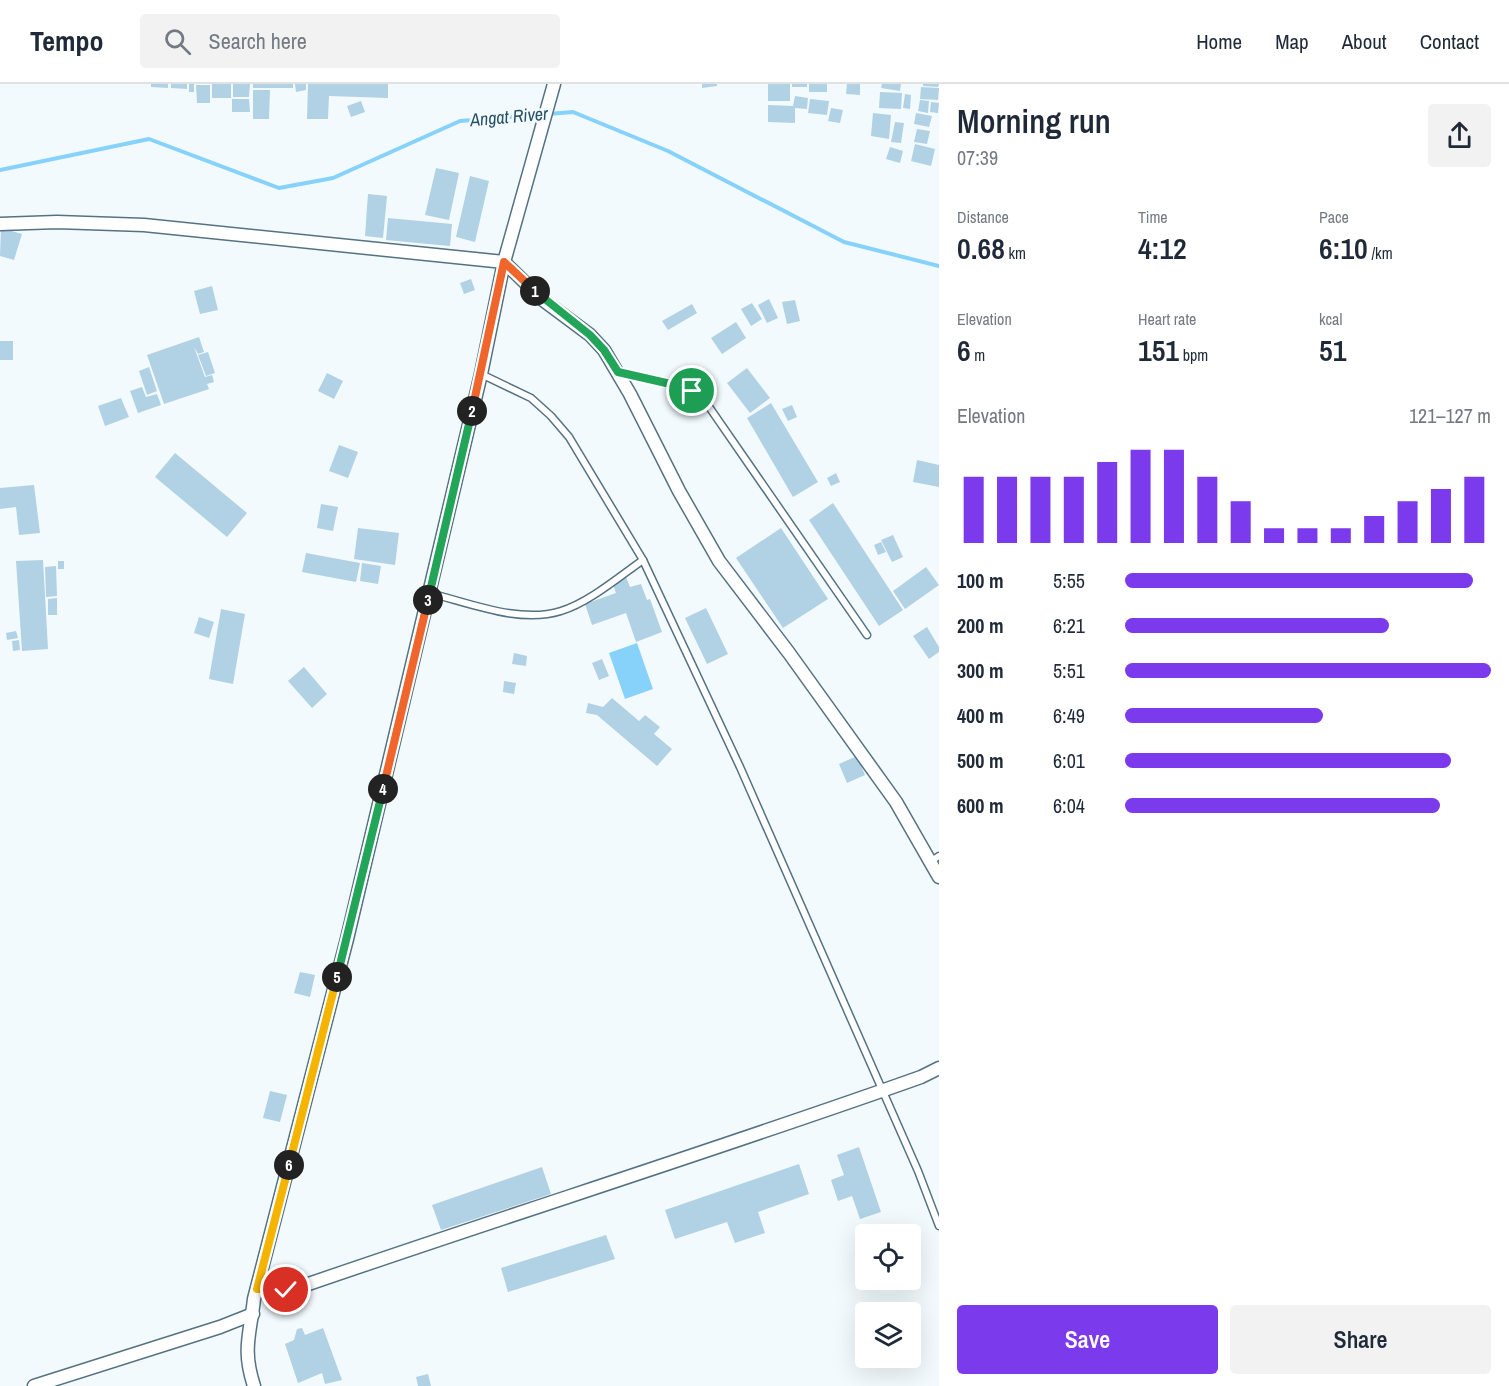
<!DOCTYPE html>
<meta charset="utf-8">
<style>
:root{--surface:#fff;--page:#f2f2f3;--text:#1f2937;--muted:#747a83;--line:#e0e1e3;--accent:#7c3aed}
body{margin:0;font-family:"Archivo Narrow",sans-serif;background:var(--page);color:var(--text);height:100vh;display:flex;flex-direction:column;font-size:22px;white-space:nowrap}
*{box-sizing:border-box;margin:0}
p{font-size:20px;color:var(--muted)}
.icon{flex:none;width:33px;height:33px;fill:none;stroke:currentColor;stroke-width:2;stroke-linecap:round;stroke-linejoin:round}
.map{position:relative;flex:1;overflow:hidden}
.panel{display:flex;flex-direction:column;background:var(--surface);width:570px}
.panel>*{flex:none}
.tools{position:absolute;left:855px;top:1140px;display:grid;gap:12px}
.tools a{display:grid;place-items:center;width:66px;height:66px;border-radius:6px;background:var(--surface);box-shadow:0 6px 24px #0002;font-size:30px}
.pin{position:absolute;display:grid;place-items:center;width:51px;height:51px;color:#fff;margin:-26px;border:3px solid #fff;border-radius:50%;box-shadow:0 2px 6px #0007}
.km{position:absolute;width:30px;height:30px;margin:-15px;border-radius:50%;background:#222;color:#fff;font-size:16px;line-height:30px;text-align:center}
.round{display:grid;place-items:center;flex:none;width:63px;height:63px;border-radius:6px;background:var(--page)}
.headline{display:flex;align-items:center;justify-content:space-between;height:102px;padding:0 18px}
h1{font-size:33px;font-weight:600;line-height:45px}
.figures{display:grid;grid-template-columns:repeat(3,1fr);gap:9px;height:102px;padding:6px 18px}
.figures div{display:grid;align-content:center}
.figures b{font-size:30px;font-weight:600}
.figures small{font-size:16px;font-weight:400}
.figures p{font-size:16px}
.chart{height:168px;padding:12px 18px}
.chart p{display:flex;justify-content:space-between}
.chart svg{width:100%;height:108px;margin-top:6px;stroke:var(--accent);stroke-width:6}
.button{display:flex;gap:12px;margin-top:auto;padding:12px 18px}
.button a{flex:1;height:69px;border-radius:6px;background:var(--accent);color:#fff;font-size:24px;font-weight:600;line-height:69px;text-align:center}
.button a+a{background:var(--page);color:var(--text)}
ul{padding:0 18px;list-style:none;font-size:20px}
li{display:grid;grid-template-columns:96px 72px 1fr;align-items:center;height:45px}
li i{height:15px;border-radius:8px;background:var(--accent)}
header{display:flex;align-items:center;gap:36px;box-sizing:border-box;height:84px;padding:0 30px;background:var(--surface);border-bottom:2px solid var(--line)}
header strong{font-size:28px}
nav{display:flex;gap:33px;margin-inline-start:auto;font-size:21px}
.search{width:420px;height:54px;background:var(--page);display:flex;align-items:center;gap:15px;box-sizing:border-box;padding:0 21px;border-radius:6px;color:var(--muted);font-size:22px}
main{display:flex;flex:1;min-height:0}
.map>svg:first-child{display:block}
.water{fill:#87d2fb}
.lines{fill:none;stroke-linecap:round;stroke-linejoin:round}
.stream{stroke:#87d2fb;stroke-width:4}
.building{fill:#b1d1e4}
.service-casing{stroke:#547283;stroke-width:9}
.minor-casing{stroke:#547283;stroke-width:15}
.service{stroke:#fff;stroke-width:6}
.minor{stroke:#fff;stroke-width:12}
.split-1-casing{stroke:#fff;stroke-width:12}
.split-2-casing{stroke:#fff;stroke-width:12}
.split-3-casing{stroke:#fff;stroke-width:12}
.split-4-casing{stroke:#fff;stroke-width:12}
.split-5-casing{stroke:#fff;stroke-width:12}
.split-6-casing{stroke:#fff;stroke-width:12}
.split-7-casing{stroke:#fff;stroke-width:12}
.split-1{stroke:#22a559;stroke-width:8}
.split-2{stroke:#f0652b;stroke-width:8}
.split-3{stroke:#22a559;stroke-width:8}
.split-4{stroke:#f0652b;stroke-width:8}
.split-5{stroke:#22a559;stroke-width:8}
.split-6{stroke:#f5b400;stroke-width:8}
.split-7{stroke:#f5b400;stroke-width:8}
.labels{text-anchor:middle;stroke-width:5;stroke-linejoin:round;paint-order:stroke}
.water-label{font-size:18px;font-style:italic;fill:#275166;stroke:#f3fafe}
</style>
<header>
<strong>Tempo</strong>
<div class="search"><svg class="icon" aria-label="search" viewBox="0 0 24 24"><circle cx="10" cy="10" r="6"/><path d="M15 15l6 6"/></svg>Search here</div>
<nav><a>Home</a><a>Map</a><a>About</a><a>Contact</a></nav>
</header>
<main>
<div class="map">
<svg width="939" height="1302" viewBox="0 0 939 1302">
<rect width="100%" height="100%" fill="#f3fafe"/>
<path class="water" d="M 637,559 L 653,605 L 625,615 L 609,569 Z"/>
<g class="lines">
<path class="stream" d="M 0,86 L 149,55 L 279,104 L 333,94 L 460,37 L 573,28 L 668,67 L 844,158 L 939,182"/>
</g>
<g class="building">
<path d="M 151,0 L 168,0 L 168,4 L 151,3 Z"/>
<path d="M 171,0 L 187,0 L 187,5 L 171,4 Z"/>
<rect x="189" y="0" width="5" height="8"/>
<rect x="212" y="0" width="19" height="14"/>
<path d="M 233,0 L 250,0 L 249,13 L 233,13 Z"/>
<rect x="253" y="0" width="40" height="4"/>
<path d="M 295,0 L 306,0 L 306,6 L 296,8 Z"/>
<path d="M 308,0 L 388,0 L 388,14 L 329,12 L 328,35 L 307,35 Z"/>
<path d="M 702,0 L 717,0 L 717,2 L 702,4 Z"/>
<rect x="768" y="0" width="22" height="17"/>
<rect x="792" y="0" width="15" height="3"/>
<rect x="809" y="0" width="18" height="8"/>
<path d="M 847,0 L 860,0 L 860,11 L 846,10 Z"/>
<path d="M 882,0 L 901,0 L 900,7 L 881,4 Z"/>
<path d="M 923,0 L 939,0 L 938,3 L 923,2 Z"/>
<path d="M 196,1 L 210,1 L 210,19 L 197,19 Z"/>
<path d="M 921,3 L 939,4 L 938,16 L 920,15 Z"/>
<path d="M 253,6 L 270,6 L 269,35 L 253,35 Z"/>
<path d="M 880,8 L 902,9 L 901,25 L 879,24 Z"/>
<path d="M 905,10 L 911,11 L 910,25 L 903,24 Z"/>
<path d="M 795,12 L 808,14 L 807,25 L 795,24 L 795,39 L 768,38 L 768,21 L 793,22 Z"/>
<path d="M 232,15 L 249,15 L 250,28 L 232,28 Z"/>
<path d="M 810,15 L 829,17 L 827,31 L 808,29 Z"/>
<path d="M 920,16 L 929,17 L 928,29 L 918,27 Z"/>
<path d="M 361,17 L 365,28 L 351,33 L 347,22 Z"/>
<path d="M 931,18 L 939,19 L 938,29 L 930,28 Z"/>
<path d="M 831,24 L 843,26 L 840,39 L 828,37 Z"/>
<path d="M 873,29 L 891,31 L 889,55 L 871,52 Z"/>
<path d="M 916,29 L 932,32 L 929,43 L 914,40 Z"/>
<path d="M 895,38 L 904,39 L 901,59 L 891,58 Z"/>
<path d="M 917,45 L 930,47 L 927,60 L 914,58 Z"/>
<path d="M 915,60 L 935,65 L 931,82 L 911,77 Z"/>
<path d="M 890,63 L 903,67 L 900,79 L 886,75 Z"/>
<path d="M 436,84 L 459,89 L 449,136 L 425,131 Z"/>
<path d="M 470,92 L 489,97 L 475,158 L 456,153 Z"/>
<path d="M 368,110 L 387,112 L 383,154 L 365,152 Z"/>
<path d="M 388,134 L 452,140 L 450,162 L 386,156 Z"/>
<path d="M 1,144 L 22,150 L 14,176 L 0,172 Z"/>
<path d="M 471,195 L 475,206 L 464,210 L 460,199 Z"/>
<path d="M 212,202 L 218,226 L 200,230 L 194,207 Z"/>
<path d="M 769,215 L 778,234 L 767,239 L 758,221 Z"/>
<path d="M 795,216 L 800,237 L 787,240 L 782,218 Z"/>
<path d="M 752,219 L 762,235 L 751,242 L 741,225 Z"/>
<path d="M 692,220 L 697,229 L 668,246 L 662,237 Z"/>
<path d="M 736,238 L 746,254 L 722,270 L 711,254 Z"/>
<path d="M 199,253 L 204,268 L 198,270 L 194,263 L 205,293 L 212,291 L 214,298 L 207,300 L 209,305 L 164,320 L 147,271 Z"/>
<rect x="0" y="257" width="13" height="19"/>
<path d="M 208,268 L 215,289 L 206,292 L 198,271 Z"/>
<path d="M 149,283 L 157,307 L 147,311 L 139,287 Z"/>
<path d="M 747,284 L 770,314 L 750,329 L 727,299 Z"/>
<path d="M 327,289 L 343,297 L 334,315 L 318,307 Z"/>
<path d="M 142,303 L 146,313 L 157,310 L 161,321 L 138,329 L 130,307 Z"/>
<path d="M 121,314 L 129,333 L 105,342 L 98,322 Z"/>
<path d="M 771,319 L 818,398 L 793,413 L 747,334 Z"/>
<path d="M 792,321 L 797,333 L 788,337 L 782,325 Z"/>
<path d="M 339,361 L 358,368 L 348,394 L 329,387 Z"/>
<path d="M 175,369 L 247,429 L 227,453 L 155,393 Z"/>
<path d="M 917,376 L 939,381 L 939,403 L 913,398 Z"/>
<path d="M 836,389 L 840,398 L 831,402 L 827,394 Z"/>
<path d="M 34,401 L 40,449 L 19,451 L 16,423 L 0,425 L 0,404 Z"/>
<path d="M 833,419 L 903,526 L 879,542 L 809,436 Z"/>
<path d="M 321,420 L 338,423 L 333,447 L 317,444 Z"/>
<path d="M 358,444 L 399,449 L 395,481 L 354,475 Z"/>
<path d="M 781,444 L 828,515 L 783,544 L 736,474 Z"/>
<path d="M 893,451 L 903,473 L 892,478 L 881,456 Z"/>
<path d="M 881,458 L 886,468 L 878,471 L 874,461 Z"/>
<path d="M 306,469 L 360,479 L 356,498 L 302,488 Z"/>
<path d="M 43,476 L 48,565 L 22,567 L 16,477 Z"/>
<rect x="58" y="477" width="6" height="8"/>
<path d="M 362,479 L 381,482 L 378,500 L 360,497 Z"/>
<path d="M 56,482 L 57,512 L 46,513 L 45,483 Z"/>
<path d="M 926,483 L 939,501 L 905,525 L 893,507 Z"/>
<path d="M 626,493 L 630,503 L 641,500 L 647,516 L 650,515 L 662,548 L 636,558 L 626,529 L 592,541 L 585,520 L 616,509 L 612,498 Z"/>
<path d="M 57,514 L 57,531 L 48,531 L 48,515 Z"/>
<path d="M 706,524 L 728,570 L 707,580 L 685,534 Z"/>
<path d="M 221,525 L 245,530 L 233,600 L 209,595 Z"/>
<path d="M 199,533 L 214,538 L 209,554 L 194,549 Z"/>
<path d="M 927,543 L 939,563 L 939,568 L 929,575 L 913,552 Z"/>
<path d="M 16,547 L 18,554 L 7,556 L 6,549 Z"/>
<path d="M 19,556 L 20,566 L 13,567 L 12,557 Z"/>
<path d="M 514,569 L 527,572 L 526,582 L 512,580 Z"/>
<path d="M 602,575 L 609,592 L 599,596 L 592,579 Z"/>
<path d="M 304,583 L 327,610 L 312,624 L 288,597 Z"/>
<path d="M 504,597 L 516,599 L 514,610 L 503,608 Z"/>
<path d="M 612,614 L 639,637 L 645,631 L 660,643 L 654,650 L 672,665 L 657,682 L 597,631 L 586,629 L 588,619 L 603,623 Z"/>
<path d="M 857,672 L 865,691 L 847,699 L 839,680 Z"/>
<path d="M 300,888 L 315,891 L 310,913 L 294,909 Z"/>
<path d="M 270,1007 L 287,1011 L 280,1038 L 263,1034 Z"/>
<path d="M 859,1063 L 881,1128 L 860,1135 L 852,1112 L 838,1117 L 831,1096 L 844,1091 L 837,1071 Z"/>
<path d="M 799,1080 L 809,1110 L 758,1128 L 765,1149 L 735,1159 L 727,1138 L 675,1155 L 665,1126 Z"/>
<path d="M 542,1083 L 551,1110 L 441,1146 L 432,1121 Z"/>
<path d="M 606,1151 L 615,1175 L 508,1208 L 501,1184 Z"/>
<path d="M 302,1244 L 305,1251 L 323,1244 L 342,1296 L 325,1300 L 322,1289 L 298,1299 L 285,1260 L 294,1256 L 297,1245 Z"/>
<path d="M 428,1290 L 431,1302 L 418,1302 L 416,1293 Z"/>
</g>
<g class="lines">
<g class="service-casing">
<g id="service">
<path d="M 618,288 C 649,295 680,298 705,317 L 867,551"/>
<path d="M 481,290 L 531,314 L 551,332 L 569,353 L 643,476 L 740,683 L 918,1087 L 939,1142"/>
<path d="M 429,509 C 470,519 519,540 561,527 C 588,519 619,493 643,476"/>
<path d="M 931,777 L 939,772"/>
</g>
</g>
<g class="minor-casing">
<g id="minor">
<path d="M 0,140 L 57,138 L 144,141 L 504,178 L 543,216 L 590,251 L 604,266 L 630,310 L 679,407 L 719,477 L 789,569 L 896,718 L 939,793"/>
<path d="M 257,1205 L 275,1207 L 294,1205 C 502,1133 713,1067 921,993 L 939,984"/>
<path d="M 34,1302 L 220,1243 L 253,1230"/>
<path d="M 254,1302 C 242,1265 250,1251 254,1215 L 347,855 L 481,290 L 504,178 L 554,0"/>
</g>
</g>
<use href="#service" class="service"/>
<use href="#minor" class="minor"/>
</g>
<g class="lines">
<g class="split-1-casing">
<path id="split-1" d="M 535,207 L 590,251 L 604,266 L 618,288 L 675,301 L 692,307"/>
</g>
<g class="split-2-casing">
<path id="split-2" d="M 472,327 L 504,178 L 535,207"/>
</g>
<g class="split-3-casing">
<path id="split-3" d="M 428,516 L 472,327"/>
</g>
<g class="split-4-casing">
<path id="split-4" d="M 383,705 L 428,516"/>
</g>
<g class="split-5-casing">
<path id="split-5" d="M 337,893 L 383,705"/>
</g>
<g class="split-6-casing">
<path id="split-6" d="M 289,1081 L 337,893"/>
</g>
<g class="split-7-casing">
<path id="split-7" d="M 286,1206 L 257,1205 L 289,1081"/>
</g>
<use href="#split-1" class="split-1"/>
<use href="#split-2" class="split-2"/>
<use href="#split-3" class="split-3"/>
<use href="#split-4" class="split-4"/>
<use href="#split-5" class="split-5"/>
<use href="#split-6" class="split-6"/>
<use href="#split-7" class="split-7"/>
</g>
<g class="labels">
<g class="water-label">
<text transform="translate(509 33) rotate(-5)" y="6">Angat River</text>
</g>
</g>
</svg>
<div class="tools">
<a><svg class="icon" aria-label="locate" viewBox="0 0 24 24"><circle cx="12" cy="12" r="6"/><path d="M12 2v4M12 18v4M2 12h4M18 12h4"/></svg></a>
<a><svg class="icon" aria-label="layers" viewBox="0 0 24 24"><path d="M12 4l9 5-9 5-9-5zM3 14l9 5 9-5"/></svg></a>
</div>
<div class="pin" style="left:692px;top:307px;background:#1e9e55"><svg class="icon" aria-label="arrive" viewBox="0 0 24 24"><path d="M6 21V4h12l-3 4 3 4H6"/></svg></div>
<div class="pin" style="left:286px;top:1206px;background:#d93025"><svg class="icon" aria-label="check" viewBox="0 0 24 24"><path d="M5 12l5 5 9-10"/></svg></div>
<b class="km" style="left:535px;top:207px">1</b>
<b class="km" style="left:472px;top:327px">2</b>
<b class="km" style="left:428px;top:516px">3</b>
<b class="km" style="left:383px;top:705px">4</b>
<b class="km" style="left:337px;top:893px">5</b>
<b class="km" style="left:289px;top:1081px">6</b>
</div>
<section class="panel">
<div class="headline"><div><h1>Morning run</h1><p>07:39</p></div><a class="round"><svg class="icon" aria-label="share" viewBox="0 0 24 24"><path d="M12 15V3M7 8l5-5 5 5M5 13v7h14v-7"/></svg></a></div>
<div class="figures">
<div><p>Distance</p><b>0.68<small> km</small></b></div>
<div><p>Time</p><b>4:12</b></div>
<div><p>Pace</p><b>6:10<small> /km</small></b></div>
</div>
<div class="figures">
<div><p>Elevation</p><b>6<small> m</small></b></div>
<div><p>Heart rate</p><b>151<small> bpm</small></b></div>
<div><p>kcal</p><b>51</b></div>
</div>
<div class="chart"><p><span>Elevation</span>121–127 m</p>
<svg viewBox="0 0 160 44" preserveAspectRatio="none"><path d="M5 44V17M15 44V17M25 44V17M35 44V17M45 44V11M55 44V6M65 44V6M75 44V17M85 44V27M95 44V38M105 44V38M115 44V38M125 44V33M135 44V27M145 44V22M155 44V17"/></svg>
</div>
<ul>
<li><b>100 m</b>5:55<i style="width:95%"></i></li>
<li><b>200 m</b>6:21<i style="width:72%"></i></li>
<li><b>300 m</b>5:51<i style="width:100%"></i></li>
<li><b>400 m</b>6:49<i style="width:54%"></i></li>
<li><b>500 m</b>6:01<i style="width:89%"></i></li>
<li><b>600 m</b>6:04<i style="width:86%"></i></li>
</ul>
<div class="button"><a>Save</a><a>Share</a></div>
</section>
</main>
